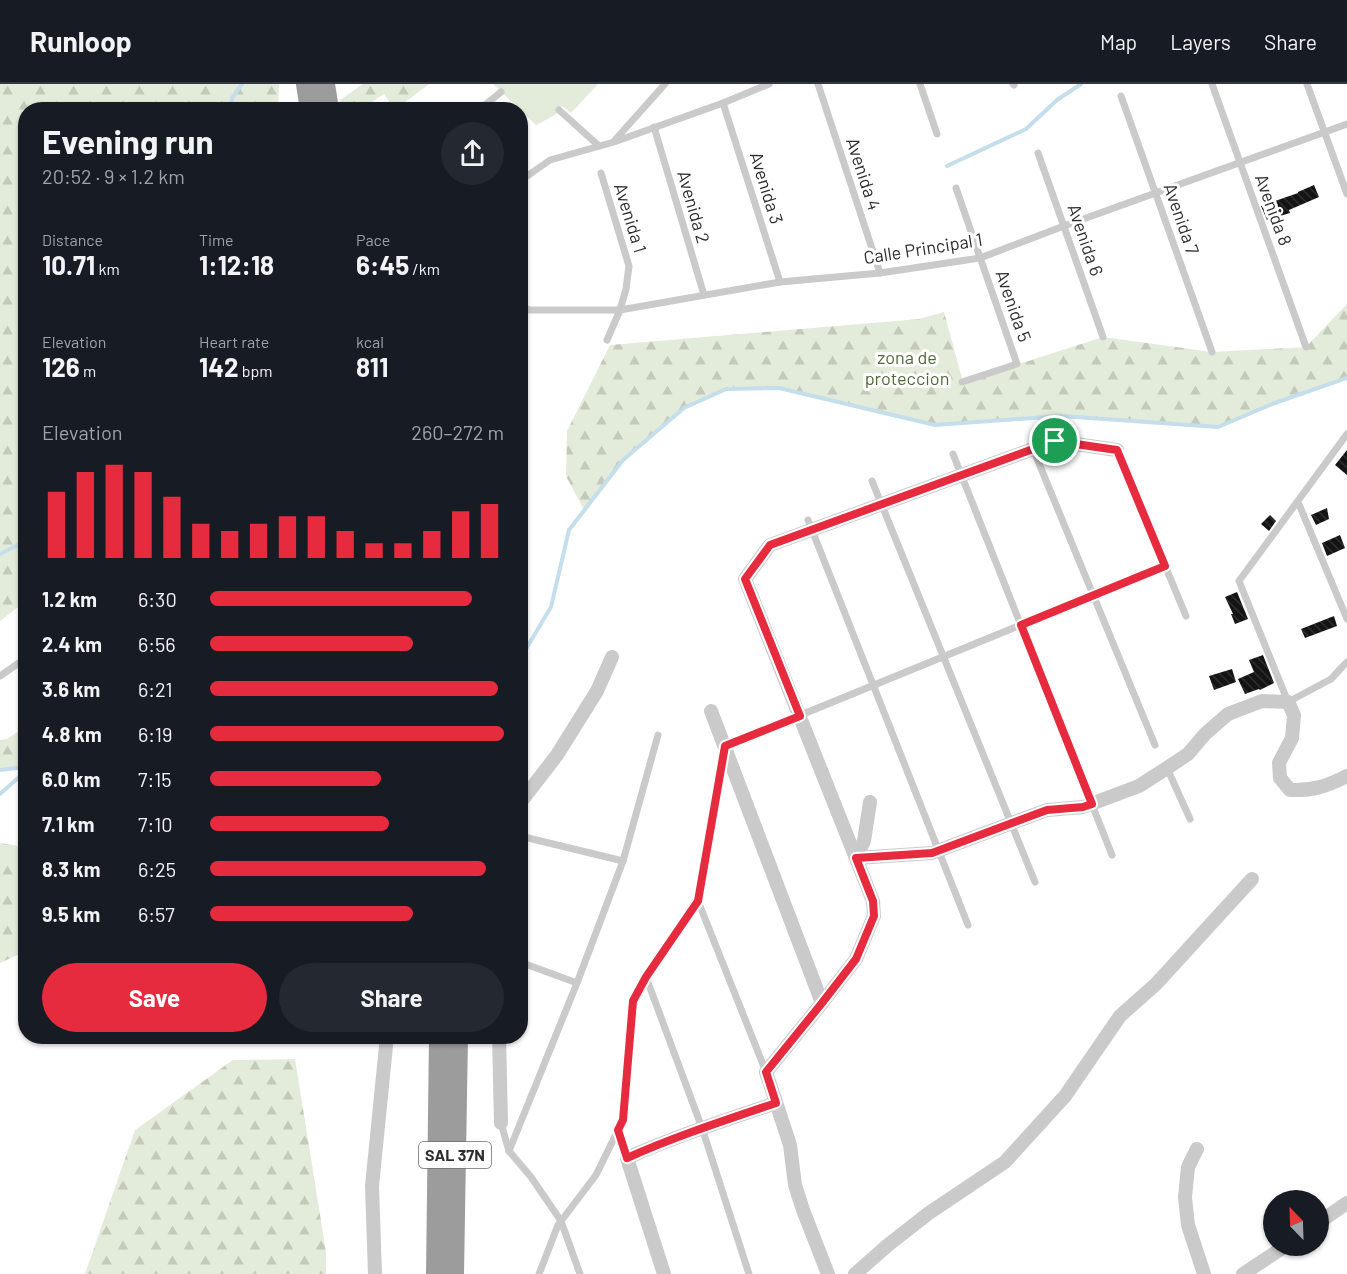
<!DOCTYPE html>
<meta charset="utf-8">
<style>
:root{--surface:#171b24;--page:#242831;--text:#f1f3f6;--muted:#9ea1a6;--line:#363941;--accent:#e72b3f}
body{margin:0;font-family:Barlow,sans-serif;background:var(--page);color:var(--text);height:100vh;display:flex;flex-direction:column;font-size:22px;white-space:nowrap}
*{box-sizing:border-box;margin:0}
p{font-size:20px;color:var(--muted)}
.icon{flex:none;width:33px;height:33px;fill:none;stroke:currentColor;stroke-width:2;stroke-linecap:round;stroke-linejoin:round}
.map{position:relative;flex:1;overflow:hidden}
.side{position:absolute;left:18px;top:18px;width:510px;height:942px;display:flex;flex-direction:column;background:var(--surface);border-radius:24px;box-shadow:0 2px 4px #0004}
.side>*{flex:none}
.needle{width:39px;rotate:337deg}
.fabs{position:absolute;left:1263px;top:1106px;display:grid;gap:12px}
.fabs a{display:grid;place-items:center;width:66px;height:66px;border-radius:50%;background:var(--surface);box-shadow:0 2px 4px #0004;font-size:30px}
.pin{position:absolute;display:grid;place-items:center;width:51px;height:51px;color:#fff;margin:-26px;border:3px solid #fff;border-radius:50%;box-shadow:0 2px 6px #0007}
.round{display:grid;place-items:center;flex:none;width:63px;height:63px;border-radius:32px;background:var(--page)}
.overview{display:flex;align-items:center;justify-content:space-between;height:102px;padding:0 24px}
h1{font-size:33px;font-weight:700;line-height:45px}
.metrics{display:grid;grid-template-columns:repeat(3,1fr);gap:9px;height:102px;padding:6px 24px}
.metrics div{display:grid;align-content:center}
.metrics b{font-size:26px;font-weight:700}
.metrics small{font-size:16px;font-weight:400}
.metrics p{font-size:16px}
.chart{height:168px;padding:12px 24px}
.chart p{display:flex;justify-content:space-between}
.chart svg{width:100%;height:108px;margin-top:6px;stroke:var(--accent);stroke-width:6}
.button{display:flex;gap:12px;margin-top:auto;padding:12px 24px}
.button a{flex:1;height:69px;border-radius:36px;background:var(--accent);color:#fff;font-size:24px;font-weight:700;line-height:69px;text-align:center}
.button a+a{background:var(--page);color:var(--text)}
ul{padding:0 24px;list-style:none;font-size:20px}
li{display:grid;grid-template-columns:96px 72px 1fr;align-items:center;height:45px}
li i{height:15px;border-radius:8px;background:var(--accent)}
header{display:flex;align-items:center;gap:36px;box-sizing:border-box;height:84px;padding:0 30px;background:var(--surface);border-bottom:2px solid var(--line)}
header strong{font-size:28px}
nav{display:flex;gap:33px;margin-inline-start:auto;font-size:21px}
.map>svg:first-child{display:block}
.forest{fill:url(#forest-firs)}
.park{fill:#e3ebda}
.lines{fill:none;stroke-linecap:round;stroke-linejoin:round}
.stream{stroke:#c5deeb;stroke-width:4}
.building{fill:url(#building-back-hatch)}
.service{stroke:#cacaca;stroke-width:7}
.minor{stroke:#cacaca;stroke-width:14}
.trunk{stroke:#9c9c9c;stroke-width:22}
.route-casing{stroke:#fff;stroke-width:12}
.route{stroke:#e72b3f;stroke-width:8}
.labels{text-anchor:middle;stroke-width:6;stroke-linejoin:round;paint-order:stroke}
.shield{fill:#fff;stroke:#6c6c6c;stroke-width:1.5}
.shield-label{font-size:16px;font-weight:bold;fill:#2d2d2d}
.street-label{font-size:18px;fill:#2d2d2d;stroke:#fff}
.park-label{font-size:18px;fill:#51693a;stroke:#fff}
</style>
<header>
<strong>Runloop</strong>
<nav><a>Map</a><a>Layers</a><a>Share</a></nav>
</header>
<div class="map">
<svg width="1347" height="1190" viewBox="0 0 1347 1190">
<defs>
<pattern id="forest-firs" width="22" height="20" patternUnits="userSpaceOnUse" patternTransform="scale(1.5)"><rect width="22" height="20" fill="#e3ebda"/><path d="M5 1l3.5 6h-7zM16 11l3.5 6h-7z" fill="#c3cabb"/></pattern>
<pattern id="building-back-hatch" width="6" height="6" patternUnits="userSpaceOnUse" patternTransform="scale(1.5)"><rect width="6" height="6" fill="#141414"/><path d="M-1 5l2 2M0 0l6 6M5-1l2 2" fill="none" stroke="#2e2e2e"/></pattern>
</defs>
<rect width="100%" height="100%" fill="#fff"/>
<g class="forest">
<path d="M 0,0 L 279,0 L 278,25 L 26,26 L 26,517 L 0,537 Z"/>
<path d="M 363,0 L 429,0 L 396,25 L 394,25 L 384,10 L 361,25 L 342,25 L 340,16 Z"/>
<path d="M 1347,220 L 1347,294 L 1272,320 L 1218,343 L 1061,332 L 935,341 L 779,304 L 726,305 L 684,324 L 623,376 L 584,426 L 566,392 L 567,347 L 610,261 L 919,235 L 944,228 L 963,298 L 1103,253 L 1212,268 L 1306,263 Z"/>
<path d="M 25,643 L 25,683 L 0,686 L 0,656 L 7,655 Z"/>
<path d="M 0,759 L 25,763 L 26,867 L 0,879 Z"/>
<path d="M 295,975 L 326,1168 L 326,1190 L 85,1190 L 135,1046 L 233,976 Z"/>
</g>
<path class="park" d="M 493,0 L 598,0 L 571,29 L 562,22 L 555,31 L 536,41 Z"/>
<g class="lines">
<g class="stream">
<path d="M 230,26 L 232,14 L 242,0"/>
<path d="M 947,82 L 1026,45 L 1057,16 L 1081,0"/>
<path d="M 0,470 L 26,457"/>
<path d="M 520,575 L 551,523 L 569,446 L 623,376 L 684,324 L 726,305 L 779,304 L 935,341 L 1061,332 L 1218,343 L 1272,320 L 1347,294"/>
<path d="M 0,686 L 26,683"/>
<path d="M 0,710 L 26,687"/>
</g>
</g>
<g class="building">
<path d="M 1314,101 L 1319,113 L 1289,126 L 1290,129 L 1267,136 L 1261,122 L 1298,109 L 1298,108 Z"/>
<path d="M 1347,366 L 1347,391 L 1335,381 Z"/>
<path d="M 1327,424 L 1329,435 L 1316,441 L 1311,431 Z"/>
<path d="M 1270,431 L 1276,437 L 1269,447 L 1261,440 Z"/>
<path d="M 1340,451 L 1345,464 L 1327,472 L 1322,459 Z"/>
<path d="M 1237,508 L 1248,535 L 1235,540 L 1231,530 L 1233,530 L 1225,513 Z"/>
<path d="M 1334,532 L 1337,542 L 1305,554 L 1301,545 Z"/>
<path d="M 1263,571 L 1274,599 L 1260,606 L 1259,605 L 1245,610 L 1238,595 L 1254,588 L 1249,576 Z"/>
<path d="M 1232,585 L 1236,598 L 1214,606 L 1209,592 Z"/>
</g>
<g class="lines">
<g class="service">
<path d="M 818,0 L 880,189"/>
<path d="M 920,0 L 937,50"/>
<path d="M 1013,0 L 1014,1"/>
<path d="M 1212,0 L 1306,263"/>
<path d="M 1307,0 L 1347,110"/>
<path d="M 1121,12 L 1212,268"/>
<path d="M 723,19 L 780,198"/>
<path d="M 479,26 L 501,8"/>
<path d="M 559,26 L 599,62"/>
<path d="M 654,43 L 704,211"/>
<path d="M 615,56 L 665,0"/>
<path d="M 1038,69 L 1103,253"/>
<path d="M 601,89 L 629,182 L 626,205 L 620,226 L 607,256"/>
<path d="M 520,97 L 550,76 L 614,58 L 723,19 L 769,0"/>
<path d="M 956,104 L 1017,280 L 962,298"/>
<path d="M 520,221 L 529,226 L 620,226 L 780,198 L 880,189 L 980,174 L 1064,142 L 1347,40"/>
<path d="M 1347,350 L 1239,497 L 1288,618 L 1331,595 L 1347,578"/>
<path d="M 1033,365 L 1155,661"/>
<path d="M 1117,366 L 1186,532"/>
<path d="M 953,370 L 1112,771"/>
<path d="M 872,397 L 1035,798"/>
<path d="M 1298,418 L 1347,535"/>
<path d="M 808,436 L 968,841"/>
<path d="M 0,592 L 26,574"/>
<path d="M 1167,684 L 1190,735"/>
<path d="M 520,752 L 623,777"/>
<path d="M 698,817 L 766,988"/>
<path d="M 520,878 L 577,899"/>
<path d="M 646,893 L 702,1044 L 749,1190"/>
<path d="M 501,1039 L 509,1067 L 531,1093 L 561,1137 L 580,1190"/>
<path d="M 618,1046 L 627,1074"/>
<path d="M 509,1067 L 577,899 L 623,777 L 658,651"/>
<path d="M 539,1190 L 558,1141 L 596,1091 L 623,1036 L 633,917 L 646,893 L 698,817 L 725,662 L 1165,482"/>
</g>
<g class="minor">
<path d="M 711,627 L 822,919"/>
<path d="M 870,718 L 864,757 L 856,774 L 932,769 L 1047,726 L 1083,723 L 1139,702 L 1167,684 L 1188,670 L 1205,650 L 1228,630 L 1262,617 L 1288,618 L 1294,631 L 1292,654 L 1279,679 L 1280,694 L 1290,706 C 1312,707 1328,702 1347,692"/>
<path d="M 520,719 L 557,671 L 597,607 L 612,573"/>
<path d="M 499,952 L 501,1039"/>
<path d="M 1197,1065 L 1188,1083 L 1185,1113 L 1188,1141 L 1204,1190"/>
<path d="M 1318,1139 L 1347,1119"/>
<path d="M 375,1190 L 372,1102 L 387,952"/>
<path d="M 664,1190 L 627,1074 C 676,1052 726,1036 776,1019"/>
<path d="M 828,1190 L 803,1126 L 795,1101 L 790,1061 L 766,988 L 822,919 L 856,875 L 874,832 L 873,817 L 745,495 L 770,461 L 1055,357 L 1117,366"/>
<path d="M 855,1190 L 888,1161 L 929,1129 L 1005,1078 L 1065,1012 L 1120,932 L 1156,900 L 1252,795"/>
<path d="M 1243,1190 L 1287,1161"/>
</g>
<g class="trunk">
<path d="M 307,0 L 311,26"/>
<path d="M 324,0 L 328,26"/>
<path d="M 437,1190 L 440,952"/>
<path d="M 453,1190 L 457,952"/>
</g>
</g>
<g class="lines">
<g class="route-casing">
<path id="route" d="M 1055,357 L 1117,366 L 1165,482 L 1021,541 L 1092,720 L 1083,723 L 1047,726 L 932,769 L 856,774 L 873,817 L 874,832 L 856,875 L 822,919 L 766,988 L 776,1019 C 726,1036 676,1052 627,1074 L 618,1046 L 623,1036 L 633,917 L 646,893 L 698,817 L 725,662 L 800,632 L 745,495 L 770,461 Z"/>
</g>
<use href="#route" class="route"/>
</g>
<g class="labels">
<rect class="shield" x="419" y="1058" width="72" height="26" rx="4.5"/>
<g class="shield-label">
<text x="455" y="1077">SAL 37N</text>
</g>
<g class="street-label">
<text transform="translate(863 90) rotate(72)" y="6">Avenida 4</text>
<text transform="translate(766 104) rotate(73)" y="6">Avenida 3</text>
<text transform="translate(693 123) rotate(74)" y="6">Avenida 2</text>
<text transform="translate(1273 126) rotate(70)" y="6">Avenida 8</text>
<text transform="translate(630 134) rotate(73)" y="6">Avenida 1</text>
<text transform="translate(1181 135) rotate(71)" y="6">Avenida 7</text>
<text transform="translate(1085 156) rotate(71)" y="6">Avenida 6</text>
<text transform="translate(923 165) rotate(-9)" y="6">Calle Principal 1</text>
<text transform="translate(1013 222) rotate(71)" y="6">Avenida 5</text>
</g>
<g class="park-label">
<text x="907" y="280">zona de<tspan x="907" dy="21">proteccion</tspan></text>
</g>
</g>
</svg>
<div class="fabs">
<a><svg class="needle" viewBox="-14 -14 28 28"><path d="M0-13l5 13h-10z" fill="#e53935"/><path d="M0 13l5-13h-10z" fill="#9ea1a6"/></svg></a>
</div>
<div class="pin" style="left:1055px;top:357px;background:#1e9e55"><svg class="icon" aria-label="arrive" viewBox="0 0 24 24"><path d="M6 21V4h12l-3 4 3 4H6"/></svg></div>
<section class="side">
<div class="overview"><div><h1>Evening run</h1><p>20:52 · 9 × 1.2 km</p></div><a class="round"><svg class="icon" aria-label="share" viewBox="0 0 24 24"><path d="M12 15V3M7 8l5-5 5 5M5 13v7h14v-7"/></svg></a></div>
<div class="metrics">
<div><p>Distance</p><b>10.71<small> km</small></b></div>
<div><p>Time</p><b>1:12:18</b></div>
<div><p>Pace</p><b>6:45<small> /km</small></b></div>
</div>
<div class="metrics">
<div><p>Elevation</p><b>126<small> m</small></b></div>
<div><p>Heart rate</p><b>142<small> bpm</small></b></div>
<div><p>kcal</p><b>811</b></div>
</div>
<div class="chart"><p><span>Elevation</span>260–272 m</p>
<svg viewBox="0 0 160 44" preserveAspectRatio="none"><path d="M5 44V17M15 44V9M25 44V6M35 44V9M45 44V19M55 44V30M65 44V33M75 44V30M85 44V27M95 44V27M105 44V33M115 44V38M125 44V38M135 44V33M145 44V25M155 44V22"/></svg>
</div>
<ul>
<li><b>1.2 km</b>6:30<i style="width:89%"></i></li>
<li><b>2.4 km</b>6:56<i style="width:69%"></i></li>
<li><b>3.6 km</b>6:21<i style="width:98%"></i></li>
<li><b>4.8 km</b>6:19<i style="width:100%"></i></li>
<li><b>6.0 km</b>7:15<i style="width:58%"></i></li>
<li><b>7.1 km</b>7:10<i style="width:61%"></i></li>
<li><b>8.3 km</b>6:25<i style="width:94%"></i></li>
<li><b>9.5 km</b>6:57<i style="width:69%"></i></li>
</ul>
<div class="button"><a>Save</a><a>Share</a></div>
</section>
</div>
